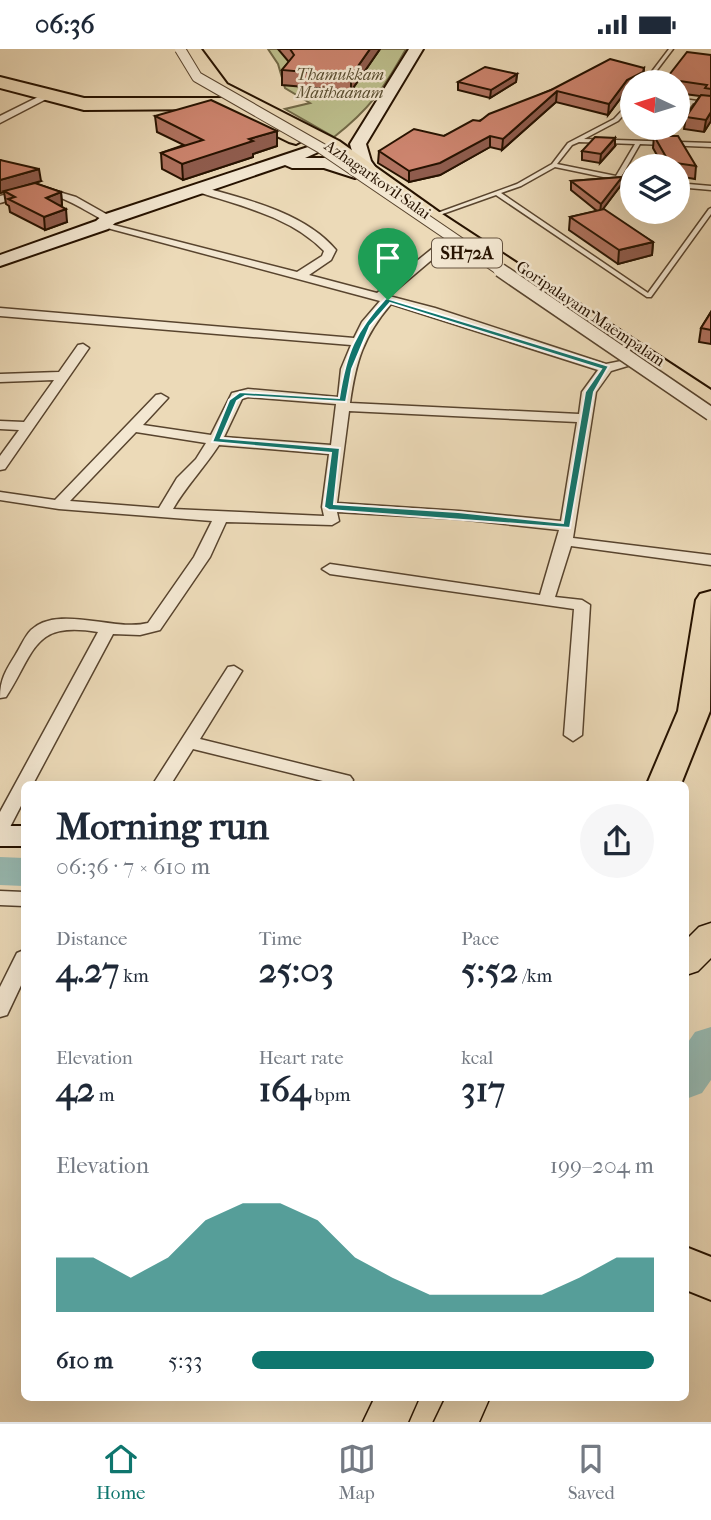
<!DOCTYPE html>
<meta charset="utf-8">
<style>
:root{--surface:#fff;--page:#f6f6f7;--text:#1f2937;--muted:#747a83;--line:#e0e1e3;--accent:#0f766e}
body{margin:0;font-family:"IM FELL French Canon",serif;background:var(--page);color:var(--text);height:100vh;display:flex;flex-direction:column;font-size:26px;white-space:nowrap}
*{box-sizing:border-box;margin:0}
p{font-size:23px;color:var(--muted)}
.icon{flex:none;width:38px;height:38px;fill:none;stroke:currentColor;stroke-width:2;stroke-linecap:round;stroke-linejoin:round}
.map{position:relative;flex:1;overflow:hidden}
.side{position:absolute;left:21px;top:732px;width:668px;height:620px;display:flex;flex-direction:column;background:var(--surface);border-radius:10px;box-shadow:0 7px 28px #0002}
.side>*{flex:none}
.needle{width:46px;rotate:274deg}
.buttons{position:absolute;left:620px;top:21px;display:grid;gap:14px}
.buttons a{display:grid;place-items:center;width:70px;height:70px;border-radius:50%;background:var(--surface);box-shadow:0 7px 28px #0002;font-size:35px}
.pin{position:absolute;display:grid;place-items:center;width:60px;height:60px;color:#fff;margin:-72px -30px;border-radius:50% 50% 50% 0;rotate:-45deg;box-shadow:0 0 7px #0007}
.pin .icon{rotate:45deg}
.round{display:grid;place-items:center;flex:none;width:74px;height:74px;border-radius:37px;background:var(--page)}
.head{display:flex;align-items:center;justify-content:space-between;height:119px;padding:0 35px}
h1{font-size:38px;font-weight:700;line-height:52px}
.metrics{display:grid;grid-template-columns:repeat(3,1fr);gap:10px;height:119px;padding:7px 35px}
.metrics div{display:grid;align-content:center}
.metrics b{font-size:35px;font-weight:700}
.metrics small{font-size:19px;font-weight:400}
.metrics p{font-size:19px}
.chart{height:196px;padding:14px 35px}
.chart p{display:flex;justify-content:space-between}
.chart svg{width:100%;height:126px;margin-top:7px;fill:var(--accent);opacity:.7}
ul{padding:0 35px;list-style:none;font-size:23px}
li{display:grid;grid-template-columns:112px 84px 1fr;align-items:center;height:52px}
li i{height:18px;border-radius:9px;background:var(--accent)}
.status{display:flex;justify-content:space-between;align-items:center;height:49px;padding:0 35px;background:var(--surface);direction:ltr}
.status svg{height:19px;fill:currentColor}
.tabs{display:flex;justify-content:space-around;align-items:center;height:98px;border-top:2px solid var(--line);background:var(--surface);font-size:19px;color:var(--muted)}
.tabs a{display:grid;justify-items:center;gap:4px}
.tabs .current{color:var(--accent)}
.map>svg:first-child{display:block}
.green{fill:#bcbe8c;stroke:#716846;stroke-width:2}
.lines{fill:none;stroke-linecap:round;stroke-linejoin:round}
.river{fill:#99bab1;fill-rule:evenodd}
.lane-casing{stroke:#58442e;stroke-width:3}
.street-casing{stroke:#58442e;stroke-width:3}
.secondary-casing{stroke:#261200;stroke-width:4}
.primary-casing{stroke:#261200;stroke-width:3}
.highway-casing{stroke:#261200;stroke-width:4}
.lane{fill:#f3e7d1;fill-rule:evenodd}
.street{fill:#f3e7d1;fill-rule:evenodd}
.secondary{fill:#f3e7d1;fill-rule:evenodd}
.primary{fill:#ecdab8;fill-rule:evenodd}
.highway{fill:#ecdab8;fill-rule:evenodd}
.street-bridge-far1-casing{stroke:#58442e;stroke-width:12;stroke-linecap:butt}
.street-bridge-casing{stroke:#58442e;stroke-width:16;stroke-linecap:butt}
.street-bridge-far1{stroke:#f3e7d1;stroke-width:10}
.street-bridge{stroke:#f3e7d1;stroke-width:13}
.wall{fill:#af725f;stroke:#261200;stroke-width:2}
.shaded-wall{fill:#8f5c4d;stroke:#261200;stroke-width:2}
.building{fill:#cc846e;stroke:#261200;stroke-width:2}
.route{fill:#0f766e;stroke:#fff;stroke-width:2;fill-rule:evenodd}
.labels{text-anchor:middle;stroke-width:5;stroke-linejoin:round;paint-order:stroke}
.far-park-label{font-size:16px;font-style:italic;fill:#5a4e31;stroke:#f3e7d1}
.far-street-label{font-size:16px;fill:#261200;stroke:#f3e7d1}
.shield{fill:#f3e7d1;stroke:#64523f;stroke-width:2}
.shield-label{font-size:18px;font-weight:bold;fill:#261200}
</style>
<div class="status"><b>06:36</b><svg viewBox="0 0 49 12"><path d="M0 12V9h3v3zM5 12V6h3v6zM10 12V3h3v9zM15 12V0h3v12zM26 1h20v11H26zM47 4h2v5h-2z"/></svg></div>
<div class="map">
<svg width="711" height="1373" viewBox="0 0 711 1373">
<rect width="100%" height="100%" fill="#ecdab8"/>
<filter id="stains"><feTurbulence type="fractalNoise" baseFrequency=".00286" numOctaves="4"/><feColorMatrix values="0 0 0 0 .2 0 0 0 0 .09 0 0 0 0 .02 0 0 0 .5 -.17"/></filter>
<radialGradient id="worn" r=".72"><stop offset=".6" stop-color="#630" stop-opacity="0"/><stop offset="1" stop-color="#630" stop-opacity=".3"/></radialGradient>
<path class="green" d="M 268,0 L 406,0 C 384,39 370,60 334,88 L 285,60 L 310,54 L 285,39 L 278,15 Z"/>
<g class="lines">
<g class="river">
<path d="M 0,808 L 24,809 L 24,837 L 0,836 Z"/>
<path d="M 711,978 L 711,1031 L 702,1044 L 686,1050 L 686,996 L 695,983 Z"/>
</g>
<g class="lane-casing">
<g id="lane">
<path d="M 669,0 L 673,0 L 648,33 L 644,33 Z"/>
<path d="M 677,49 L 711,54 L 711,56 L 693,54 L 677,76 L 677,71 L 689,53 L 677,51 Z"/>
<path d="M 630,53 L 632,53 L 632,57 L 618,72 L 584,90 L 711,94 L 711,98 L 640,95 L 621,128 L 632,130 L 632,134 L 555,118 L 521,137 L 501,144 L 648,244 L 709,160 L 711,159 L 711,165 L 651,248 L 647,248 L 496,146 L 434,168 L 429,167 L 517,135 L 552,115 L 568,94 L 614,70 ZM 579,93 L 635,95 L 616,127 L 557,115 L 572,96 Z"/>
<path d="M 677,134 L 711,137 L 711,141 L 677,138 Z"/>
</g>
</g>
<g class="street-casing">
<g id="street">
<path d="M 46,44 L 54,46 L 0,74 L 0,67 Z"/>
<path d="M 42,138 L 76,148 L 115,170 L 105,172 C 82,160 54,139 27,145 C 17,147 9,152 0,154 L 0,147 L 4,146 L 28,138 Z"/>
<path d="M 202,138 C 246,150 305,164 336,201 L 331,211 L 309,226 L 377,244 L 433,199 L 460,194 L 460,198 L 441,203 L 389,247 L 435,259 L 606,315 L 631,310 L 631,316 L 611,322 L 596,343 L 573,489 L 711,506 L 711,516 L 571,497 L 555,548 L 582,551 L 590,556 L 582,686 L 573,692 L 564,686 L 574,560 L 330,525 L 322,520 L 330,515 L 540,546 L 559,481 L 459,470 L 337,463 L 339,472 L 332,476 L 226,473 L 210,508 L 160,581 L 140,586 L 113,585 L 33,735 L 24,735 L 24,751 L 9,780 L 7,785 L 0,787 L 0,763 L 98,583 C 33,572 36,601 6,648 L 0,649 C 0,630 6,621 16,605 C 21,597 25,587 31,581 C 58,555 115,583 148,574 L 194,508 L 212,472 L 59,460 L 0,451 L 0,443 L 55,451 L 156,346 L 161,345 L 168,349 L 143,376 L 211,386 L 232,344 L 248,340 L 338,348 L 341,320 L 351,296 L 0,267 L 0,259 L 354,289 L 362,273 L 380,252 L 96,176 L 102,173 L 297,223 L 322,207 L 324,202 C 291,168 241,157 198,143 L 197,141 ZM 391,255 L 598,321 L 582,343 L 579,365 L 350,354 C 356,312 363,288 391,255 ZM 248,348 L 336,355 L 331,396 L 224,388 L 242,350 ZM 349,362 L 577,373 L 561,472 L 459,462 L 337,454 ZM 136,383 L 206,394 L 196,410 L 177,429 L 159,459 L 70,452 ZM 219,396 L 329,405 L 322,458 L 324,467 L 173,460 C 186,437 205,418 219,396 Z"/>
<path d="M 83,295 L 89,299 L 5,420 L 0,421 L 0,407 L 19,381 L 0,380 L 0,372 L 24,373 L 54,331 L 0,333 L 0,325 L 59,323 L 78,296 Z"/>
<path d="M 234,617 L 242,622 L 200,690 L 350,727 L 353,731 L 351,735 L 335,735 L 193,700 L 171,735 L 153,735 L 228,618 Z"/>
<path d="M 0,842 L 24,843 L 24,857 L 0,856 Z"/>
<path d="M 24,901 L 24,930 L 7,966 L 0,968 L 0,938 L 17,904 Z"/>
</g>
</g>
<g class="secondary-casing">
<g id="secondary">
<path d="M 409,0 L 423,0 L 366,95 L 371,112 L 381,126 L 373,131 C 358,126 354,109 350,95 Z"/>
<path d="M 317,95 L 325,100 L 305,109 L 326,109 L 361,121 L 363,124 L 355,129 L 324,119 L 292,119 L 285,116 L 115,174 L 108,180 L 0,217 L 0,206 L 96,172 L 103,166 Z"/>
<rect x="0" y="777" width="24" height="20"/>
</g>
</g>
<g class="primary-casing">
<g id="primary">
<path d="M 711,874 L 711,909 L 698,922 L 686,926 L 686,891 L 699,878 Z"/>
<path d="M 375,1348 L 419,1348 L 408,1373 L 363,1373 Z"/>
<path d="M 446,1348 L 490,1348 L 479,1373 L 434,1373 Z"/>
</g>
</g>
<g class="highway-casing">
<g id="highway">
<path d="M 183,0 L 201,0 L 227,35 L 339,92 L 439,163 L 711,341 L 711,360 L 702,357 L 425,171 L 325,100 L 305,90 L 296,95 L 289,93 L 222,60 L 84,61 L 0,39 L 0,28 L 84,49 L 226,49 L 210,39 Z"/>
<path d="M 711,542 L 710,662 L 681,735 L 647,735 L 678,662 L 696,551 L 700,545 Z"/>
<path d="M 686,1198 L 711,1208 L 711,1251 L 686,1241 Z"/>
</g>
</g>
<use href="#lane" class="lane"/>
<use href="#street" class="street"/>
<use href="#secondary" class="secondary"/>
<use href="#primary" class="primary"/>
<use href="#highway" class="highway"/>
<g class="street-bridge-far1-casing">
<path id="street-bridge-far1" d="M 180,0 L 197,28 L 321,99 L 503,223"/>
</g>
<g class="street-bridge-casing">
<path id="street-bridge" d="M 500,221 L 711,365"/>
</g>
<use href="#street-bridge-far1" class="street-bridge-far1"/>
<use href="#street-bridge" class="street-bridge"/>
</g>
<g class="wall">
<path d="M 278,0 L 380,0 L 351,42 L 282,36 L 282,21 L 289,13 Z"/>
<path d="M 711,6 L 711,72 L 704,83 L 684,80 L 686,68 L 700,47 L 677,44 L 677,33 L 666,33 L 666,30 Z"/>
<path d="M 644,19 L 642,33 L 632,33 L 632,39 L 626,42 L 608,66 L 556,53 L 502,101 L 490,98 L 440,126 L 409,133 L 378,114 L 379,102 L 444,87 L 551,41 Z"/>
<path d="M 517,25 L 516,33 L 490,49 L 458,41 L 458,33 Z"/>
<path d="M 155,67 L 277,82 L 277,97 L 253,105 L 253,108 L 183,131 L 162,120 L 161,104 L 184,96 L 157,83 Z"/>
<path d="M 654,87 L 696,117 L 695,130 L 677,127 L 677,117 L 663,117 L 653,99 Z"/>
<path d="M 615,97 L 600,114 L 582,111 L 582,102 Z"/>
<path d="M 0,111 L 41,132 L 34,134 L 61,143 L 62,156 L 60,157 L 67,173 L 45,181 L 10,163 L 9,157 L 6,155 L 4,143 L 0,144 Z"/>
<path d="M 622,128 L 621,136 L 602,161 L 653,193 L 652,206 L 618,215 L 569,181 L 570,168 L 597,162 L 571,141 L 571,132 Z"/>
<path d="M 711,263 L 711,295 L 699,293 L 701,279 Z"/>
</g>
<g class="shaded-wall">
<path d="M 370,0 L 380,0 L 351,42 L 351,27 Z"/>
<path d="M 644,19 L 642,33 L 632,33 L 632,39 L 626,42 L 608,66 L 609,55 L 627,31 Z"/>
<path d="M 517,25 L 516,33 L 490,49 L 491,41 Z"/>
<path d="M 557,42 L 556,53 L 502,101 L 503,90 Z"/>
<path d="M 711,63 L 711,72 L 704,83 L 706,71 Z"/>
<path d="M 277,82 L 277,97 L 253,105 L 253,108 L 183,131 L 182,115 L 249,90 Z"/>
<path d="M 490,87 L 490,98 L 440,126 L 409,133 L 409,122 Z"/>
<path d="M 615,89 L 615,97 L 600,114 L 601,105 Z"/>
<path d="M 39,120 L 41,132 L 0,144 L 0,131 Z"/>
<path d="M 622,128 L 621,136 L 600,164 L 601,155 Z"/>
<path d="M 61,143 L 62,156 L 47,162 L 46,149 Z"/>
<path d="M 66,160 L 67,173 L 45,181 L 44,168 Z"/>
<path d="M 653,193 L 652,206 L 618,215 L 619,201 Z"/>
</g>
<g class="building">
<path d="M 290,0 L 370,0 L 351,27 L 282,21 L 294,6 Z"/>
<path d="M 687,3 L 711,6 L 711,40 L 705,39 L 707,36 L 666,30 Z"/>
<path d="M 610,10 L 644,19 L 643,23 L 627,31 L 609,55 L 557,42 L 503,90 L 490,87 L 440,114 L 409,122 L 379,102 L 414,80 L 444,87 L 473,71 L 480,72 L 489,65 L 551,41 Z"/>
<path d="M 485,18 L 517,25 L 491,41 L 458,33 Z"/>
<path d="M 701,46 L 711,47 L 711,63 L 706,71 L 686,68 Z"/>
<path d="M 211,51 L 277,82 L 249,90 L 253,92 L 182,115 L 161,104 L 203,91 L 155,67 Z"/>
<path d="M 654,87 L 678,87 L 696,117 L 669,113 Z"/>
<path d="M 595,88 L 615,89 L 601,105 L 582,102 Z"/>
<path d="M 0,111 L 39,120 L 0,131 Z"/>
<path d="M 622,128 L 601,155 L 571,132 Z"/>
<path d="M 35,134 L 61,143 L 46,149 L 66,160 L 44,168 L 8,150 L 15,148 L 4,142 Z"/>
<path d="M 604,160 L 653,193 L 619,201 L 570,168 Z"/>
<path d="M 711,263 L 711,281 L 701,279 Z"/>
</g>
<path class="route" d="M 386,249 L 609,317 L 594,343 L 570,479 L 329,461 L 324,458 L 331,404 L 212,393 L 229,351 L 240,343 L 339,349 C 346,304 355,282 386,249 ZM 390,254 L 601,320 L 585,343 L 563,474 L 458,463 L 334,455 L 340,399 L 221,389 L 237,352 L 245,347 L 346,353 L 352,320 L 370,277 Z"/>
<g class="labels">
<g class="far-park-label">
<text x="340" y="31">Thamukkam<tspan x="340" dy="18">Maithaanam</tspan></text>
</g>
<g class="far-street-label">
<text transform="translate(378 130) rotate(35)" y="6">Azhagarkovil Salai</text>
<text transform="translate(591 264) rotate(34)" y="6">Goripalayam Maempalam</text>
</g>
<rect class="shield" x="432" y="189.5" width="70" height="29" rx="5"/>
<g class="shield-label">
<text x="467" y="210">SH72A</text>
</g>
</g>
<rect width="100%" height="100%" filter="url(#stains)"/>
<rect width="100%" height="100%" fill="url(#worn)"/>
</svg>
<div class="buttons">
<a><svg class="needle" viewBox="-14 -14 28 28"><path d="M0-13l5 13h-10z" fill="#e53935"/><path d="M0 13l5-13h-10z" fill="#747a83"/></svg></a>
<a><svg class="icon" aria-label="layers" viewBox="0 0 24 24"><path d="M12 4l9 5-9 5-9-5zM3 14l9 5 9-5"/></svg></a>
</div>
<div class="pin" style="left:388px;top:251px;background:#1e9e55"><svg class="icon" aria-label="arrive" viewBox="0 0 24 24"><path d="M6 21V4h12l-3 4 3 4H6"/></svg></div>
<section class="side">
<div class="head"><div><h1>Morning run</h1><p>06:36 · 7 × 610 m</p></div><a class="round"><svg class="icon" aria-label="share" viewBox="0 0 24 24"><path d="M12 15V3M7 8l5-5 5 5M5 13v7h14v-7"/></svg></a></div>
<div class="metrics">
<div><p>Distance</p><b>4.27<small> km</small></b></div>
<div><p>Time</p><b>25:03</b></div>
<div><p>Pace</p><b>5:52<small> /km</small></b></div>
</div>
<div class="metrics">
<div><p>Elevation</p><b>42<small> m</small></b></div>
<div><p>Heart rate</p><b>164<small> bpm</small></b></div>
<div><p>kcal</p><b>317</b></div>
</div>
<div class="chart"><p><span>Elevation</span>199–204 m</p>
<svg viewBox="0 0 160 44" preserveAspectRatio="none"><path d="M0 44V25L10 25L20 32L30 25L40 12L50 6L60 6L70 12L80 25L90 32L100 38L110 38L120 38L130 38L140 32L150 25L160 25V44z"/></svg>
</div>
<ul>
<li><b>610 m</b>5:33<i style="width:100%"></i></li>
</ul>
</section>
</div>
<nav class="tabs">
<a class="current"><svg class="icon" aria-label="home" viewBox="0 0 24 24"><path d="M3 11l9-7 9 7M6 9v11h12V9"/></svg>Home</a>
<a><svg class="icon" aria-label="map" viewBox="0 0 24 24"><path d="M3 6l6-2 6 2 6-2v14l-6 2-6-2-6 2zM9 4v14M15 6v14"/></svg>Map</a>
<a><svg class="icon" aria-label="saved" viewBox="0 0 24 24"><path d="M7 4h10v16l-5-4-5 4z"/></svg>Saved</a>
</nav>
